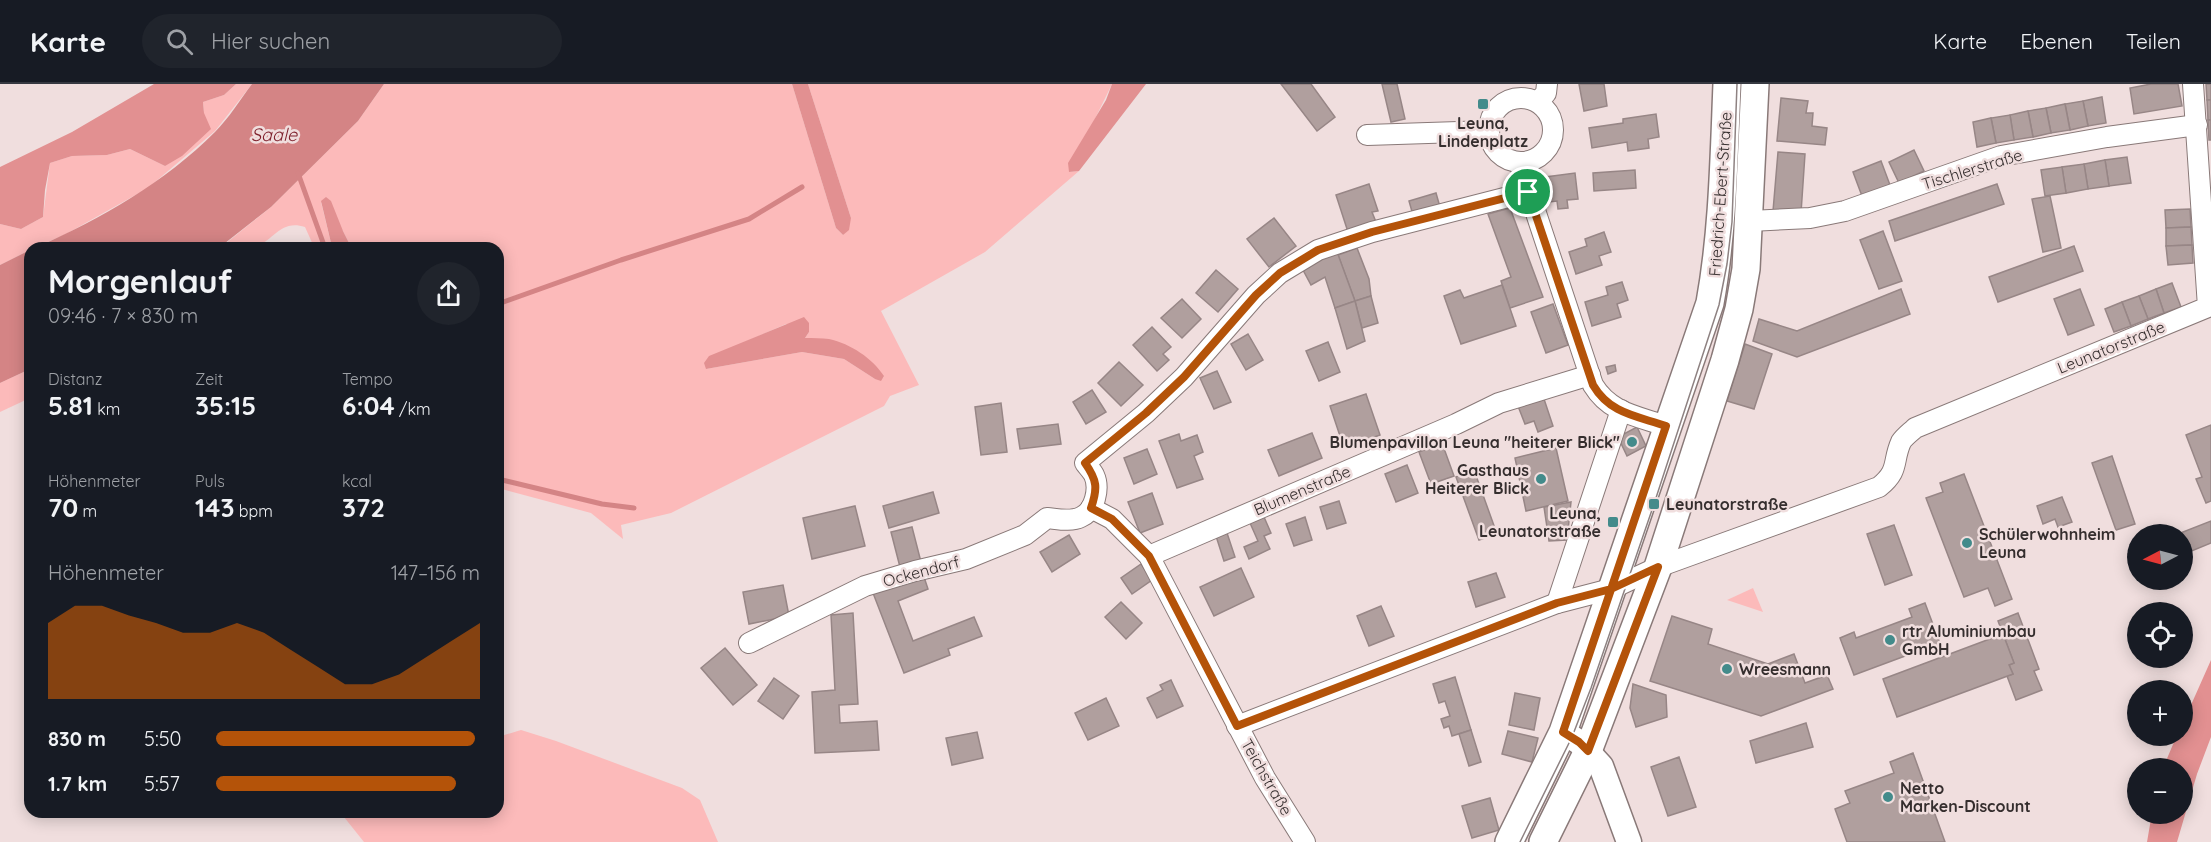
<!DOCTYPE html>
<html lang="de">
<meta charset="utf-8">
<style>
:root{--surface:#171b24;--page:#20242c;--text:#f1f3f6;--muted:#9ea1a6;--line:#363941;--accent:#b45309}
body{margin:0;font-family:Quicksand,sans-serif;background:var(--page);color:var(--text);height:100vh;display:flex;flex-direction:column;font-size:22px;white-space:nowrap}
*{box-sizing:border-box;margin:0}
p{font-size:20px;color:var(--muted)}
.icon{flex:none;width:33px;height:33px;fill:none;stroke:currentColor;stroke-width:2;stroke-linecap:round;stroke-linejoin:round}
.map{position:relative;flex:1;overflow:hidden}
.drawer{position:absolute;left:24px;top:158px;width:480px;height:576px;display:flex;flex-direction:column;background:var(--surface);border-radius:18px;box-shadow:0 3px 15px #0003}
.drawer>*{flex:none}
.needle{width:39px;rotate:264deg}
.controls{position:absolute;left:2127px;top:440px;display:grid;gap:12px}
.controls a{display:grid;place-items:center;width:66px;height:66px;border-radius:50%;background:var(--surface);box-shadow:0 3px 15px #0003;font-size:30px}
.pin{position:absolute;display:grid;place-items:center;width:51px;height:51px;color:#fff;margin:-26px;border:3px solid #fff;border-radius:50%;box-shadow:0 2px 6px #0007}
.round{display:grid;place-items:center;flex:none;width:63px;height:63px;border-radius:32px;background:var(--page)}
.headline{display:flex;align-items:center;justify-content:space-between;height:102px;padding:0 24px}
h1{font-size:33px;font-weight:800;line-height:45px}
.stats{display:grid;grid-template-columns:repeat(3,1fr);gap:9px;height:102px;padding:6px 24px}
.stats div{display:grid;align-content:center}
.stats b{font-size:26px;font-weight:800}
.stats small{font-size:16px;font-weight:400}
.stats p{font-size:16px}
.chart{height:168px;padding:12px 24px}
.chart p{display:flex;justify-content:space-between}
.chart svg{width:100%;height:108px;margin-top:6px;fill:var(--accent);opacity:.7}
ul{padding:0 24px;list-style:none;font-size:20px}
li{display:grid;grid-template-columns:96px 72px 1fr;align-items:center;height:45px}
li i{height:15px;border-radius:8px;background:var(--accent)}
header{display:flex;align-items:center;gap:36px;box-sizing:border-box;height:84px;padding:0 30px;background:var(--surface);border-bottom:2px solid var(--line)}
header strong{font-size:28px}
nav{display:flex;gap:33px;margin-inline-start:auto;font-size:21px}
.search{width:420px;height:54px;background:var(--page);display:flex;align-items:center;gap:15px;box-sizing:border-box;padding:0 21px;border-radius:33px;color:var(--muted);font-size:22px}
.map>svg:first-child{display:block}
.green{fill:#fcbaba;fill-rule:evenodd}
.forest{fill:#e29091}
.water{fill:#d48485}
.lines{fill:none;stroke-linecap:round;stroke-linejoin:round}
.stream{stroke:#d48485;stroke-width:5}
.building{fill:#b09f9e;stroke:#978686;stroke-width:1.5}
.minor-casing{stroke:#897978;stroke-width:22}
.tertiary-casing{stroke:#897978;stroke-width:27}
.secondary-casing{stroke:#897978;stroke-width:30}
.minor{stroke:#fff;stroke-width:20}
.tertiary{stroke:#fff;stroke-width:24}
.secondary{stroke:#fff;stroke-width:27}
.tram{stroke:#8e8282;stroke-width:1.5}
.route-casing{stroke:#fff;stroke-width:12}
.route{stroke:#b45309;stroke-width:8}
.poi-dot{fill:#438b8b;stroke:#f0dede;stroke-width:2}
.labels{text-anchor:middle;stroke-width:5;stroke-linejoin:round;paint-order:stroke}
.poi-label{font-size:16px;font-weight:bold;fill:#352e2e;stroke:#f0dede;text-anchor:start}
.street-label{font-size:16px;fill:#352e2e;stroke:#f0dede}
.water-label{font-size:18px;font-style:italic;fill:#7d1d29;stroke:#f0dede}
</style>
<header>
<strong>Karte</strong>
<div class="search"><svg class="icon" aria-label="search" viewBox="0 0 24 24"><circle cx="10" cy="10" r="6"/><path d="M15 15l6 6"/></svg>Hier suchen</div>
<nav><a>Karte</a><a>Ebenen</a><a>Teilen</a></nav>
</header>
<div class="map">
<svg width="2211" height="758" viewBox="0 0 2211 758">
<rect width="100%" height="100%" fill="#f0dede"/>
<g class="green">
<path d="M 236,0 L 252,0 L 215,47 L 148,104 L 66,150 L 37,163 L 30,164 L 30,166 L 0,181 L 0,140 L 21,145 L 43,133 L 50,79 L 72,72 L 107,71 L 130,65 L 165,82 L 204,29 L 203,18 L 224,11 Z"/>
<path d="M 384,0 L 792,0 L 836,144 L 843,151 L 851,134 L 808,0 L 1112,0 L 1069,88 L 1079,87 L 985,168 L 881,227 L 919,301 L 890,312 L 884,322 L 671,429 L 621,441 L 623,455 L 591,429 L 498,404 L 498,164 L 351,163 L 343,147 L 321,118 L 332,163 L 314,163 L 305,143 C 279,135 274,158 254,163 C 244,166 230,163 220,164 L 271,123 L 358,37 ZM 786,240 L 809,248 L 805,254 L 884,293 L 875,295 L 844,275 L 802,268 L 706,285 L 745,258 Z"/>
<path d="M 30,285 L 30,314 L 0,328 L 0,299 Z"/>
<path d="M 1753,504 L 1763,528 L 1727,516 Z"/>
<path d="M 521,646 L 556,657 L 682,704 L 700,716 L 718,758 L 364,758 L 340,728 L 498,728 L 498,653 Z"/>
</g>
<g class="forest">
<path d="M 154,0 L 236,0 L 224,11 L 203,18 L 204,29 L 211,45 L 182,72 L 165,82 L 130,65 L 107,71 L 72,72 L 50,79 L 45,106 L 43,133 L 21,145 L 0,140 L 0,83 L 72,48 Z"/>
<path d="M 792,0 L 808,0 L 851,134 L 849,146 L 843,151 L 836,144 Z"/>
<path d="M 1112,0 L 1146,0 L 1079,87 L 1069,88 L 1068,79 L 1106,16 Z"/>
<path d="M 326,113 L 331,117 L 343,147 L 351,163 L 332,163 L 321,117 Z"/>
<path d="M 804,233 L 809,239 L 809,248 L 805,254 C 813,254 822,254 829,255 C 851,260 872,274 884,292 L 881,297 L 875,295 L 844,275 L 802,268 L 706,285 L 704,279 L 709,272 Z"/>
<path d="M 2211,576 L 2211,653 L 2197,690 L 2177,758 L 2147,758 L 2152,729 L 2182,729 L 2182,684 L 2163,684 L 2177,651 L 2182,651 L 2183,639 Z"/>
</g>
<g class="water">
<path d="M 252,0 L 384,0 L 358,37 L 271,123 L 220,163 L 37,163 C 101,135 165,98 215,48 C 229,34 240,16 252,0 Z"/>
<path d="M 30,166 L 30,285 L 0,299 L 0,181 Z"/>
</g>
<g class="lines">
<g class="stream">
<path d="M 298,89 L 325,164"/>
<path d="M 498,220 L 621,176 L 749,135 L 802,103"/>
<path d="M 498,395 L 602,420 L 634,424"/>
</g>
</g>
<g class="building">
<path d="M 1281,0 L 1311,0 L 1335,33 L 1317,47 Z"/>
<path d="M 1382,0 L 1397,0 L 1405,35 L 1391,38 Z"/>
<path d="M 1579,0 L 1604,0 L 1607,22 L 1584,27 Z"/>
<path d="M 2151,0 L 2178,0 L 2182,22 L 2134,30 L 2130,4 Z"/>
<path d="M 2206,0 L 2211,0 L 2211,16 L 2207,16 Z"/>
<path d="M 2102,13 L 2106,39 L 2088,42 L 2083,17 Z"/>
<path d="M 1781,14 L 1808,17 L 1806,29 L 1813,29 L 1812,42 L 1827,44 L 1825,61 L 1777,57 Z"/>
<path d="M 2207,16 L 2211,16 L 2211,36 L 2208,36 Z"/>
<path d="M 2083,17 L 2088,42 L 2070,46 L 2065,20 Z"/>
<path d="M 2065,20 L 2070,46 L 2051,49 L 2046,24 Z"/>
<path d="M 2046,24 L 2051,49 L 2033,53 L 2028,27 Z"/>
<path d="M 2028,27 L 2033,53 L 2014,56 L 2010,31 Z"/>
<path d="M 1656,30 L 1659,53 L 1648,55 L 1649,64 L 1628,67 L 1627,58 L 1592,64 L 1589,44 L 1623,39 L 1623,35 Z"/>
<path d="M 2010,31 L 2014,56 L 1996,59 L 1991,34 Z"/>
<path d="M 1991,34 L 1996,59 L 1977,63 L 1973,38 Z"/>
<path d="M 2208,36 L 2211,36 L 2211,56 L 2209,56 Z"/>
<path d="M 1914,66 L 1924,87 L 1899,99 L 1889,78 Z"/>
<path d="M 1778,68 L 1805,70 L 1801,129 L 1773,127 Z"/>
<path d="M 2127,73 L 2131,99 L 2109,102 L 2105,76 Z"/>
<path d="M 2105,76 L 2109,102 L 2088,105 L 2084,80 Z"/>
<path d="M 1881,77 L 1890,101 L 1862,112 L 1853,88 Z"/>
<path d="M 2084,80 L 2088,105 L 2066,109 L 2062,83 Z"/>
<path d="M 2062,83 L 2066,109 L 2045,112 L 2041,86 Z"/>
<path d="M 1635,86 L 1636,104 L 1594,107 L 1593,89 Z"/>
<path d="M 1575,89 L 1578,115 L 1567,116 L 1568,124 L 1558,125 L 1557,117 L 1541,119 L 1538,94 Z"/>
<path d="M 1369,100 L 1378,127 L 1372,128 L 1376,138 L 1348,148 L 1336,111 Z"/>
<path d="M 1997,100 L 2004,120 L 1895,157 L 1889,137 Z"/>
<path d="M 1436,109 L 1440,123 L 1413,131 L 1409,117 Z"/>
<path d="M 2050,112 L 2061,164 L 2043,168 L 2032,115 Z"/>
<path d="M 1510,124 L 1543,213 L 1510,224 L 1501,197 L 1511,193 L 1488,130 Z"/>
<path d="M 2190,125 L 2191,143 L 2166,144 L 2165,126 Z"/>
<path d="M 1274,134 L 1296,162 L 1269,183 L 1247,155 Z"/>
<path d="M 2191,143 L 2192,161 L 2166,162 L 2166,144 Z"/>
<path d="M 1883,147 L 1902,197 L 1879,205 L 1860,156 Z"/>
<path d="M 1604,148 L 1611,168 L 1599,172 L 1602,181 L 1576,190 L 1569,168 L 1587,162 L 1585,155 Z"/>
<path d="M 2192,161 L 2193,179 L 2168,181 L 2166,162 Z"/>
<path d="M 2074,162 L 2083,187 L 1998,218 L 1989,193 Z"/>
<path d="M 1357,164 L 1369,195 L 1371,212 L 1355,217 L 1338,171 Z"/>
<path d="M 1336,165 L 1355,217 L 1335,224 L 1325,193 L 1311,201 L 1303,186 Z"/>
<path d="M 1216,186 L 1238,205 L 1218,228 L 1196,209 Z"/>
<path d="M 1622,198 L 1628,216 L 1617,220 L 1621,233 L 1592,242 L 1585,218 L 1608,211 L 1606,203 Z"/>
<path d="M 2172,199 L 2181,223 L 2164,229 L 2156,205 Z"/>
<path d="M 1502,201 L 1516,242 L 1461,260 L 1444,212 L 1460,206 L 1464,214 Z"/>
<path d="M 1901,205 L 1910,230 L 1797,273 L 1753,257 L 1759,235 L 1797,247 Z"/>
<path d="M 2080,205 L 2094,241 L 2068,251 L 2054,215 Z"/>
<path d="M 2156,205 L 2164,229 L 2148,235 L 2139,212 Z"/>
<path d="M 1371,212 L 1378,239 L 1362,244 L 1355,217 Z"/>
<path d="M 2139,212 L 2148,235 L 2131,242 L 2122,218 Z"/>
<path d="M 1182,215 L 1201,235 L 1182,254 L 1161,234 Z"/>
<path d="M 1355,217 L 1365,257 L 1347,265 L 1335,224 Z"/>
<path d="M 2122,218 L 2131,242 L 2114,248 L 2105,225 Z"/>
<path d="M 1553,220 L 1568,261 L 1546,269 L 1531,228 Z"/>
<path d="M 1152,243 L 1171,263 L 1163,270 L 1169,276 L 1157,287 L 1133,261 Z"/>
<path d="M 1248,250 L 1263,276 L 1246,286 L 1231,260 Z"/>
<path d="M 1328,258 L 1340,288 L 1319,297 L 1306,267 Z"/>
<path d="M 1745,260 L 1772,270 L 1754,325 L 1727,317 Z"/>
<path d="M 1119,278 L 1143,301 L 1121,322 L 1098,299 Z"/>
<path d="M 1615,281 L 1616,287 L 1608,290 L 1606,283 Z"/>
<path d="M 1217,287 L 1231,318 L 1214,325 L 1200,294 Z"/>
<path d="M 1092,306 L 1106,328 L 1086,340 L 1073,318 Z"/>
<path d="M 1541,306 L 1553,342 L 1538,348 L 1534,337 L 1525,340 L 1518,322 Z"/>
<path d="M 1366,310 L 1380,351 L 1344,364 L 1330,322 Z"/>
<path d="M 1001,319 L 1007,368 L 981,371 L 975,323 Z"/>
<path d="M 1058,340 L 1061,360 L 1020,365 L 1017,345 Z"/>
<path d="M 2211,341 L 2211,417 L 2206,419 L 2196,395 L 2202,393 L 2186,351 Z"/>
<path d="M 1637,343 L 1646,362 L 1627,372 L 1618,353 Z"/>
<path d="M 1312,349 L 1322,374 L 1279,392 L 1268,366 Z"/>
<path d="M 1179,350 L 1181,357 L 1197,351 L 1203,368 L 1194,372 L 1203,395 L 1177,404 L 1159,357 Z"/>
<path d="M 1442,359 L 1454,392 L 1431,400 L 1419,368 Z"/>
<path d="M 1556,364 L 1568,417 L 1526,427 L 1515,374 Z"/>
<path d="M 1147,365 L 1157,390 L 1134,400 L 1124,374 Z"/>
<path d="M 2112,372 L 2135,440 L 2116,446 L 2092,379 Z"/>
<path d="M 1407,381 L 1418,409 L 1396,418 L 1385,390 Z"/>
<path d="M 1474,386 L 1497,450 L 1479,456 L 1456,393 Z"/>
<path d="M 1964,390 L 2012,515 L 1995,522 L 1988,504 L 1964,513 L 1926,414 L 1943,408 L 1940,399 Z"/>
<path d="M 933,408 L 939,429 L 889,444 L 883,422 Z"/>
<path d="M 1152,409 L 1163,440 L 1140,449 L 1128,418 Z"/>
<path d="M 2062,413 L 2072,438 L 2058,443 L 2055,435 L 2043,440 L 2037,422 Z"/>
<path d="M 1339,417 L 1346,439 L 1327,445 L 1320,423 Z"/>
<path d="M 1571,418 L 1567,456 L 1549,457 L 1544,423 Z"/>
<path d="M 855,422 L 865,462 L 812,475 L 803,434 Z"/>
<path d="M 1264,433 L 1271,449 L 1264,452 L 1270,465 L 1249,475 L 1244,463 L 1258,457 L 1250,439 Z"/>
<path d="M 1305,433 L 1312,456 L 1294,462 L 1286,440 Z"/>
<path d="M 2211,437 L 2211,459 L 2182,471 L 2182,450 L 2178,450 Z"/>
<path d="M 1894,441 L 1912,491 L 1885,501 L 1867,450 Z"/>
<path d="M 912,443 L 921,478 L 900,483 L 891,448 Z"/>
<path d="M 1227,449 L 1235,473 L 1224,477 L 1216,452 Z"/>
<path d="M 1069,451 L 1080,470 L 1052,488 L 1040,468 Z"/>
<path d="M 2138,466 L 2138,489 L 2136,490 L 2128,470 Z"/>
<path d="M 1141,480 L 1152,496 L 1132,510 L 1121,494 Z"/>
<path d="M 1241,484 L 1254,513 L 1214,532 L 1200,503 Z"/>
<path d="M 1496,489 L 1505,513 L 1476,523 L 1468,498 Z"/>
<path d="M 923,490 L 928,505 L 898,517 L 913,557 L 974,533 L 982,552 L 948,565 L 950,571 L 904,589 L 873,509 Z"/>
<path d="M 783,501 L 789,532 L 749,540 L 743,508 Z"/>
<path d="M 1121,518 L 1142,539 L 1126,555 L 1105,533 Z"/>
<path d="M 1925,519 L 1940,559 L 1854,591 L 1840,554 L 1854,548 L 1856,554 L 1912,533 L 1909,525 Z"/>
<path d="M 1381,522 L 1394,552 L 1369,562 L 1357,532 Z"/>
<path d="M 853,529 L 858,620 L 839,621 L 840,639 L 877,637 L 879,666 L 815,669 L 812,608 L 835,606 L 831,531 Z"/>
<path d="M 2018,529 L 2039,585 L 2034,587 L 2042,606 L 2016,616 L 2007,592 L 2013,590 L 2009,581 L 2014,579 L 1998,537 Z"/>
<path d="M 1672,532 L 1712,545 L 1708,560 L 1768,580 L 1794,570 L 1805,599 L 1827,591 L 1833,605 L 1761,632 L 1650,597 Z"/>
<path d="M 2003,550 L 2014,579 L 2009,581 L 2013,590 L 1897,633 L 1883,595 Z"/>
<path d="M 725,564 L 757,601 L 733,621 L 701,584 Z"/>
<path d="M 1455,593 L 1471,646 L 1452,652 L 1449,642 L 1444,644 L 1441,635 L 1450,632 L 1445,617 L 1439,619 L 1433,600 Z"/>
<path d="M 774,594 L 799,612 L 783,635 L 758,617 Z"/>
<path d="M 1171,596 L 1183,622 L 1157,634 L 1147,614 L 1163,606 L 1160,601 Z"/>
<path d="M 1633,600 L 1666,611 L 1667,633 L 1636,643 L 1630,624 Z"/>
<path d="M 1515,609 L 1540,614 L 1534,646 L 1509,641 Z"/>
<path d="M 1106,614 L 1119,642 L 1088,656 L 1075,629 Z"/>
<path d="M 1806,639 L 1813,663 L 1756,679 L 1750,657 Z"/>
<path d="M 1471,646 L 1481,678 L 1469,682 L 1459,650 Z"/>
<path d="M 1508,647 L 1538,654 L 1532,678 L 1502,670 Z"/>
<path d="M 977,648 L 983,674 L 952,681 L 946,654 Z"/>
<path d="M 1913,669 L 1945,758 L 1847,758 L 1835,725 L 1850,719 L 1845,707 L 1894,689 L 1890,678 Z"/>
<path d="M 1679,673 L 1696,723 L 1668,732 L 1651,683 Z"/>
<path d="M 1490,714 L 1499,746 L 1472,754 L 1462,722 Z"/>
</g>
<g class="lines">
<g class="minor-casing">
<g id="minor">
<circle cx="1521" cy="46" r="32"/>
<path d="M 1538,18 L 1546,9 L 1547,0"/>
<path d="M 1367,51 L 1489,47"/>
<path d="M 1519,78 L 1593,301 C 1610,329 1637,332 1666,342"/>
<path d="M 1750,137 L 1810,134 L 1845,127 L 2001,72 L 2107,53 L 2197,41"/>
<path d="M 1091,424 L 1112,435 L 1149,472 L 1265,694 L 1305,758"/>
<path d="M 1149,472 L 1456,340 L 1499,319 L 1590,291"/>
<path d="M 1557,519 L 1621,326"/>
<path d="M 749,559 L 865,502 L 915,487 L 966,475 L 1025,451 L 1047,434 C 1058,435 1071,438 1081,433 C 1095,427 1100,404 1094,391 C 1092,387 1088,383 1085,379 L 1146,329 L 1184,293 L 1256,211 L 1280,189 L 1318,166 L 1372,148 L 1528,108"/>
<path d="M 1237,642 L 1557,519 L 1611,505 L 1658,483 L 1879,403 C 1900,386 1892,378 1901,358 C 1904,353 1911,348 1915,344 L 2208,223 L 2193,0"/>
</g>
</g>
<g class="tertiary-casing">
<path id="tertiary" d="M 1563,648 L 1579,658 L 1601,682 L 1629,758"/>
</g>
<g class="secondary-casing">
<g id="secondary">
<path d="M 1509,758 L 1563,648 L 1710,219 C 1723,147 1724,73 1727,0"/>
<path d="M 1543,758 L 1588,667 L 1658,483 L 1725,276 L 1739,225 L 1746,185 L 1755,0"/>
</g>
</g>
<use href="#minor" class="minor"/>
<use href="#tertiary" class="tertiary"/>
<use href="#secondary" class="secondary"/>
<path class="tram" d="M 1520,758 L 1572,653 L 1591,604 L 1654,420 L 1719,221 L 1727,180 L 1732,138 L 1737,0"/>
</g>
<g class="lines">
<g class="route-casing">
<path id="route" d="M 1528,108 L 1593,301 C 1610,330 1637,332 1666,342 C 1632,444 1598,546 1563,648 L 1579,658 L 1588,667 L 1658,483 L 1611,505 L 1557,519 L 1237,642 L 1149,472 L 1112,435 L 1091,424 C 1098,404 1097,396 1085,379 L 1146,329 L 1184,293 L 1256,211 L 1280,189 L 1318,166 L 1372,148 L 1528,108"/>
</g>
<use href="#route" class="route"/>
</g>
<g class="poi-dot">
<rect x="1477" y="14" width="12" height="12" rx="3"/>
<circle cx="1632" cy="358" r="6"/>
<circle cx="1541" cy="395" r="6"/>
<rect x="1648" y="414" width="12" height="12" rx="3"/>
<rect x="1607" y="432" width="12" height="12" rx="3"/>
<circle cx="1967" cy="459" r="6"/>
<circle cx="1890" cy="556" r="6"/>
<circle cx="1727" cy="585" r="6"/>
<circle cx="1888" cy="713" r="6"/>
</g>
<g class="labels">
<g class="poi-label">
<text x="1483" y="45" text-anchor="middle">Leuna,<tspan x="1483" dy="18">Lindenplatz</tspan></text>
<text x="1620" y="364" text-anchor="end">Blumenpavillon Leuna "heiterer Blick"</text>
<text x="1529" y="392" text-anchor="end">Gasthaus<tspan x="1529" dy="18">Heiterer Blick</tspan></text>
<text x="1666" y="426">Leunatorstraße</text>
<text x="1601" y="435" text-anchor="end">Leuna,<tspan x="1601" dy="18">Leunatorstraße</tspan></text>
<text x="1979" y="456">Schülerwohnheim<tspan x="1979" dy="18">Leuna</tspan></text>
<text x="1902" y="553">rtr Aluminiumbau<tspan x="1902" dy="18">GmbH</tspan></text>
<text x="1739" y="591">Wreesmann</text>
<text x="1900" y="710">Netto<tspan x="1900" dy="18">Marken-Discount</tspan></text>
</g>
<g class="street-label">
<text transform="translate(1972 85) rotate(-17)" y="6">Tischlerstraße</text>
<text transform="translate(1720 110) rotate(-86)" y="6">Friedrich-Ebert-Straße</text>
<text transform="translate(2111 263) rotate(-22)" y="6">Leunatorstraße</text>
<text transform="translate(1302 406) rotate(-23)" y="6">Blumenstraße</text>
<text transform="translate(921 487) rotate(-15)" y="6">Ockendorf</text>
<text transform="translate(1267 693) rotate(60)" y="6">Teichstraße</text>
</g>
<g class="water-label">
<text x="274" y="57">Saale</text>
</g>
</g>
</svg>
<div class="controls">
<a><svg class="needle" viewBox="-14 -14 28 28"><path d="M0-13l5 13h-10z" fill="#e53935"/><path d="M0 13l5-13h-10z" fill="#9ea1a6"/></svg></a>
<a><svg class="icon" aria-label="locate" viewBox="0 0 24 24"><circle cx="12" cy="12" r="6"/><path d="M12 2v4M12 18v4M2 12h4M18 12h4"/></svg></a>
<a>+</a>
<a>−</a>
</div>
<div class="pin" style="left:1528px;top:108px;background:#1e9e55"><svg class="icon" aria-label="arrive" viewBox="0 0 24 24"><path d="M6 21V4h12l-3 4 3 4H6"/></svg></div>
<section class="drawer">
<div class="headline"><div><h1>Morgenlauf</h1><p>09:46 · 7 × 830 m</p></div><a class="round"><svg class="icon" aria-label="share" viewBox="0 0 24 24"><path d="M12 15V3M7 8l5-5 5 5M5 13v7h14v-7"/></svg></a></div>
<div class="stats">
<div><p>Distanz</p><b>5.81<small> km</small></b></div>
<div><p>Zeit</p><b>35:15</b></div>
<div><p>Tempo</p><b>6:04<small> /km</small></b></div>
</div>
<div class="stats">
<div><p>Höhenmeter</p><b>70<small> m</small></b></div>
<div><p>Puls</p><b>143<small> bpm</small></b></div>
<div><p>kcal</p><b>372</b></div>
</div>
<div class="chart"><p><span>Höhenmeter</span>147–156 m</p>
<svg viewBox="0 0 160 44" preserveAspectRatio="none"><path d="M0 44V13L10 6L20 6L30 10L40 13L50 17L60 17L70 13L80 17L90 24L100 31L110 38L120 38L130 34L140 27L150 20L160 13V44z"/></svg>
</div>
<ul>
<li><b>830 m</b>5:50<i style="width:98%"></i></li>
<li><b>1.7 km</b>5:57<i style="width:91%"></i></li>
</ul>
</section>
</div>
